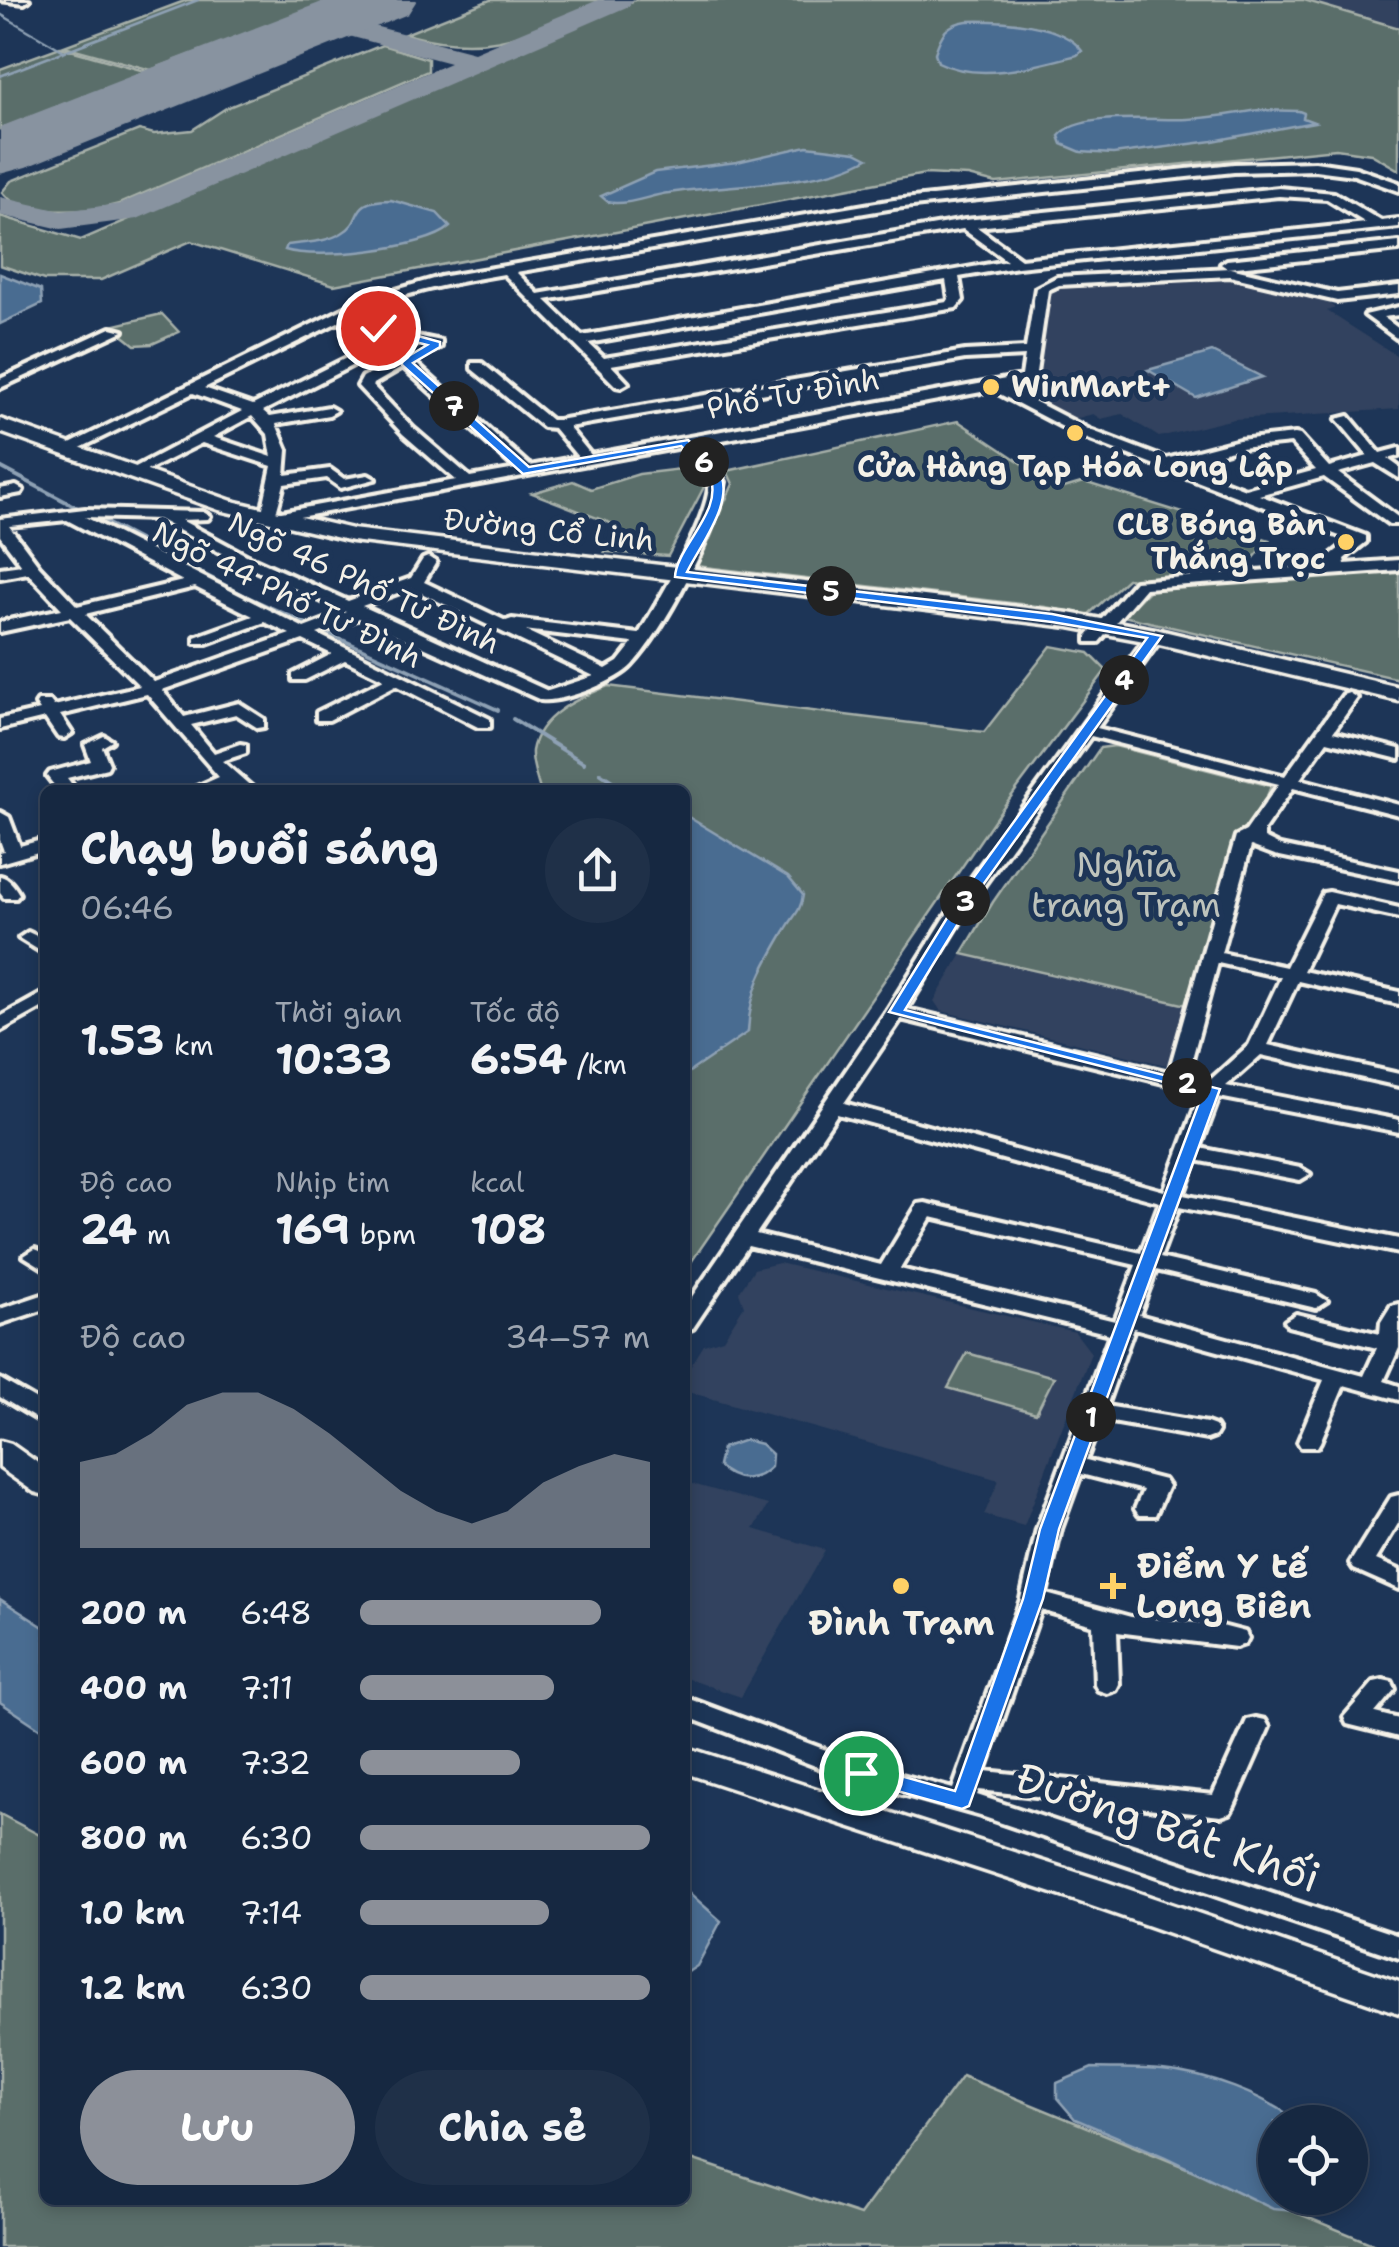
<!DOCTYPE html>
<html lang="vi">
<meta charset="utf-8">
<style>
:root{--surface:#162841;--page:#1f3048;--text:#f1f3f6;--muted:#9ea6b1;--line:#35445a;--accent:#8c9099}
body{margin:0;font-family:"Shantell Sans",sans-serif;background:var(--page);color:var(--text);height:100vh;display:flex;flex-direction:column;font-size:38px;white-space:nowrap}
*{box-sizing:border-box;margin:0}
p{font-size:32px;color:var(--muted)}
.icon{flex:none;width:55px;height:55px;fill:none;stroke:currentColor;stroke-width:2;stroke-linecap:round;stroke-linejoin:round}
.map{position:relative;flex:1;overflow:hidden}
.drawer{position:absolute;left:40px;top:785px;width:650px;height:1420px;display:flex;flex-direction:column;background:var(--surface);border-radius:15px;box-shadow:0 5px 15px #0003,0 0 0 2px var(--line)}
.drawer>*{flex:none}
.fabs{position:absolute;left:1258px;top:2105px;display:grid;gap:20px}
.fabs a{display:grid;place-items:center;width:110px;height:110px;border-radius:50%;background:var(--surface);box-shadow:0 5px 15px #0003,0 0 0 2px var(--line);font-size:50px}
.pin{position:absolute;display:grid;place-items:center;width:85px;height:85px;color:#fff;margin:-42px;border:5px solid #fff;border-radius:50%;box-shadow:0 2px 10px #0007}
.km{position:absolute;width:50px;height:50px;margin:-25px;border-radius:50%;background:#222;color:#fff;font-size:28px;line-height:50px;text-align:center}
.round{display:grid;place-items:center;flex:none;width:105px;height:105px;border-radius:52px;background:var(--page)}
.head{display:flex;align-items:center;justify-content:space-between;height:170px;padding:0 40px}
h1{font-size:45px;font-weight:700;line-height:75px}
.figures{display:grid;grid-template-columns:repeat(3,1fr);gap:15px;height:170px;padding:10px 40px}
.figures div{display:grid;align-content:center}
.figures b{font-size:42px;font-weight:700}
.figures small{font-size:28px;font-weight:400}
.figures p{font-size:28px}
.chart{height:280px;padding:20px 40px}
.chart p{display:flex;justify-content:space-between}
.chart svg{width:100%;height:180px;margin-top:10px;fill:var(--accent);opacity:.7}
.cta{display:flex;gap:20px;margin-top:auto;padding:20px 40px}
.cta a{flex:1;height:115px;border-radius:60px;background:var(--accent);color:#fff;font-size:40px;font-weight:700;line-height:115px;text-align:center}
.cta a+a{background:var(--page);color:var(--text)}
ul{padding:0 40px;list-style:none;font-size:32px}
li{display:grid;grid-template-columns:160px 120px 1fr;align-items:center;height:75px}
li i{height:25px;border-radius:12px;background:var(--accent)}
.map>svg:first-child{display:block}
.built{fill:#32425e}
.green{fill:#5a6e6a;stroke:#a7b0a9;stroke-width:2.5}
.water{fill:#4a6c91;stroke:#8ea1b4;stroke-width:2.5}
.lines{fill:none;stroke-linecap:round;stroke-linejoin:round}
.stream-far1{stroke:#8ea1b4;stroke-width:2.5}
.stream{stroke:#8ea1b4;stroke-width:4}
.taxiway{fill:#8893a0;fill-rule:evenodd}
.runway{fill:#8893a0;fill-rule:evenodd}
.minor-casing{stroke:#f4f1e8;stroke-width:8}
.major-casing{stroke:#f4f1e8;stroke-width:7}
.minor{fill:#1d3557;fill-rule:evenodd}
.major{fill:#1d3557;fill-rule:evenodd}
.route{fill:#1a73e8;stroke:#fff;stroke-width:2.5}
.poi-dot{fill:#ffd166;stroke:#1d3557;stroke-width:4}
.labels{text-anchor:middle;stroke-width:10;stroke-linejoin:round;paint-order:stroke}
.far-poi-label{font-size:30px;font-weight:bold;fill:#f4f1e8;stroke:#1d3557;text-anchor:start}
.far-street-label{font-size:30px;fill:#f4f1e8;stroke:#1d3557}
.park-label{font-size:35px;fill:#bec3bc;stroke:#1d3557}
.poi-label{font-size:35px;font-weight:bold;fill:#f4f1e8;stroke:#1d3557;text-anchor:start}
.near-street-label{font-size:42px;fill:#f4f1e8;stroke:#1d3557}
</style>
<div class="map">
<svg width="1399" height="2247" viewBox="0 0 1399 2247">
<rect width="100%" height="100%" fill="#1d3557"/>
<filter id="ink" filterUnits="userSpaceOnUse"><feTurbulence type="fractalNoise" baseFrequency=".01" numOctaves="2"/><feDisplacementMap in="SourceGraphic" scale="20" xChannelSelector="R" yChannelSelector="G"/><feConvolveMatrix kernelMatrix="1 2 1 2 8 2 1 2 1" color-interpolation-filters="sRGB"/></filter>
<g filter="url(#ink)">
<g class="built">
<path d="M 1304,0 L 1398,0 L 1399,26 L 1396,27 Z"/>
<path d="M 1228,274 L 1319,296 L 1335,308 L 1327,311 L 1399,357 L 1399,409 L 1234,419 L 1159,437 L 1122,414 L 1101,419 L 1093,414 L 1067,421 L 1012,390 L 1025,382 L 1036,386 L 1050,383 L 1034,366 L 1052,285 Z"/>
<path d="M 962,954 L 1187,1005 L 1166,1065 L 941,1011 L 934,1001 Z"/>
<path d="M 779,1263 L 1075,1332 L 1091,1353 L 1024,1526 L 984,1515 L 999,1480 L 685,1391 L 685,1375 L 704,1345 L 723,1339 L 744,1306 L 739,1292 L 754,1269 Z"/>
<path d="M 685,1482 L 768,1505 L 754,1529 L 825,1550 L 741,1697 L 685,1678 Z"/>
</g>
<g class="green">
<path d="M 187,0 L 334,0 L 151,70 L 64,46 Z"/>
<path d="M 490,0 L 604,0 C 526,34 491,57 405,34 Z"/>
<path d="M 635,0 L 1304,0 L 1399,28 L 1399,170 L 1371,154 L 1336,149 L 996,183 L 968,176 L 925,174 L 334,285 L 191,241 L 101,280 L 44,280 L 0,265 L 0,216 L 81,240 Z"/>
<path d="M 382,45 L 428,59 L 428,71 L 119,204 C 91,212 21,218 2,192 L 11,181 L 139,130 L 154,134 L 192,130 L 226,108 Z"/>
<path d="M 60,47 L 148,72 L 0,129 L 0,69 Z"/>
<path d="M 162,314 L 179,332 L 152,344 L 135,345 L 111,326 Z"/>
<path d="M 958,421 L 1061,489 L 1084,482 L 1269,540 L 1242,572 L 1127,579 L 1088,615 L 1045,607 L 696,566 L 733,484 L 727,471 Z"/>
<path d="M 689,468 L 704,487 L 668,556 L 605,552 L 621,527 L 532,493 L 573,481 L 591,489 L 639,474 Z"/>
<path d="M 1399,572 L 1399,679 L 1123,616 L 1151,588 Z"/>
<path d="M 1051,646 L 1089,653 L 1106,670 L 1001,810 L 685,1271 L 685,790 L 540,790 C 537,779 531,762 532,751 C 538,715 579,698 608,686 L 984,732 Z"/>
<path d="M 1115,746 L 1271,786 L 1187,1005 L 962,954 L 993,902 L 1100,748 Z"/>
<path d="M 967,1353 L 1054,1377 L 1036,1413 L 948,1388 Z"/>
<path d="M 0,1814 L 45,1838 L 45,2200 L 685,2200 L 685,2157 L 860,2215 L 962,2076 L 1380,2247 L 0,2247 Z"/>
</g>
<g class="water">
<path d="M 967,21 C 999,20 1063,23 1082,51 L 1077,55 C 1035,66 979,83 938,62 L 935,53 C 941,34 946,24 967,21 Z"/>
<path d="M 1259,110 L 1299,111 L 1304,113 L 1303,118 L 1314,122 L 1213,141 L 1113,154 L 1081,152 L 1062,144 L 1059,136 C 1079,111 1157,121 1188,119 C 1212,118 1235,114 1259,110 Z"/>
<path d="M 807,146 L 856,152 L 868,158 C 819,187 727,183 669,193 C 651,195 633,204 615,203 C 606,202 608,202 601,196 L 655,172 L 737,162 Z"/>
<path d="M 391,200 L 437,213 L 450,227 C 426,249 317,260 285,250 L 287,245 C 305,242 325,243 342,233 C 366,220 346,200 391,200 Z"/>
<path d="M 0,274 L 41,290 L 42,304 L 0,324 Z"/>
<path d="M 1212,352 L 1262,377 L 1196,398 L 1148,370 Z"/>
<path d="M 685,815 L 788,877 L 803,895 C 801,911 794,915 786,929 C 764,966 750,989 748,1032 L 685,1075 Z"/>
<path d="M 745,1440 L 761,1444 L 772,1454 L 771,1467 C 755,1483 734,1482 718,1466 L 722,1448 Z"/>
<path d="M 0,1599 L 45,1628 L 45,1732 L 0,1702 Z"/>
<path d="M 685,1889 L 721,1921 L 697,1966 L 685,1974 Z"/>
<path d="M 1092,2068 C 1115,2069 1139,2068 1162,2070 C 1208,2074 1263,2095 1299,2122 L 1275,2122 L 1275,2198 L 1341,2198 L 1331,2208 L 1307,2212 L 1273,2209 L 1165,2157 L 1075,2119 L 1057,2098 L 1057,2083 Z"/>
</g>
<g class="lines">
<g class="stream-far1">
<path d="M 0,14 L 64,51"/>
<path d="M 0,76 L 198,0"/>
</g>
<g class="stream">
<path d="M 0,467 L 245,596 L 498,710"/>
<path d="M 513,719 L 584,763"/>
<path d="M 600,773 L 626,790"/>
</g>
<path class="taxiway" d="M 598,0 L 633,0 L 629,6 L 137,219 L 61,229 L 0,215 L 0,197 L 61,211 L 120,204 L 450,63 L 319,28 L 315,22 L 319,16 L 328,14 L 474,52 Z"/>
<path class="runway" d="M 327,0 L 417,0 L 408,14 L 26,167 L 0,174 L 0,127 Z"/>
<g class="minor-casing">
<g id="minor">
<path d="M 0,0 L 29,0 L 24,3 Z"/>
<path d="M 1315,162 L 1356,168 L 1399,183 L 1399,191 L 1354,175 L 1315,170 L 1234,172 L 894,208 L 516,272 L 538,294 L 965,220 L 1279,188 L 1334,193 L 1381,221 L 1399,219 L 1399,227 L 1018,267 L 959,277 L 963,300 L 956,308 L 611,365 L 628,383 L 621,387 L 616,386 L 504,274 C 451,283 397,293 349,317 L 392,331 L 441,341 L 441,347 L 413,361 L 530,466 L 578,457 L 554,428 L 543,427 L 472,369 L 472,363 L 482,363 L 551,420 L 558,420 L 965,351 L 1026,348 L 1036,288 L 1057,277 L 1230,268 L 1337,293 L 1399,286 L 1399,294 L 1337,301 L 1230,276 L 1059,285 L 1048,290 L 1035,379 L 1007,387 L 1090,430 L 1166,459 L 1239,440 L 1295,434 L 1300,435 L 1329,467 L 1368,456 L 1337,419 L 1349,416 L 1380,453 L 1399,448 L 1399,456 L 1388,459 L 1399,467 L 1399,478 L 1375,463 L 1338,473 L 1399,518 L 1399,524 L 1389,524 L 1324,477 L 1259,495 L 1366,536 L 1366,542 L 1344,559 L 1345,564 L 1399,560 L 1399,570 L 1145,588 L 1099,642 L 1087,642 L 1087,636 L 1135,581 L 1330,565 L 1331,555 L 1350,540 L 1080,436 L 992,390 L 695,445 L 714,463 L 725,482 C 718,529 664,631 632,665 C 618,681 562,703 541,700 L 359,618 L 317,634 L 490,719 L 490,727 L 478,727 L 396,685 L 329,720 L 317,720 L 317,712 L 384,679 L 345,660 L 305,680 L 293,680 L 293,674 L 332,654 L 303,640 L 162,690 L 184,717 L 239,703 L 264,719 L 264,727 L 258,728 L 236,714 L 191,725 L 214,753 L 240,744 L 246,745 L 246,753 L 222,761 L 255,790 L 235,790 L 228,785 L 215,790 L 190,790 L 219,777 L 147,694 L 60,715 L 72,733 L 64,738 L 58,737 L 45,718 L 0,729 L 0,719 L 40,710 L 36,704 L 38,701 L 50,701 L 54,706 L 140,686 L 70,617 L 0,632 L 0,622 L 62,609 L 28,573 L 0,578 L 0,568 L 22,565 L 0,536 L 0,519 L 85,509 L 203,512 L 210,516 L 208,519 L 181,520 L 248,556 L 348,601 L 411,578 L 423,559 L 428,557 L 436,562 L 424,582 L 506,621 L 512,619 L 639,634 C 658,601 715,511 709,476 L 681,447 L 272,522 L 261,517 L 272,466 L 202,443 L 136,476 L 124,473 L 242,411 L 193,393 L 72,452 L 60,449 L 361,300 L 440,277 L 894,200 L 1234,164 ZM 1279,196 L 1327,199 L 1366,223 L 1021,259 L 977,227 ZM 963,229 L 1007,261 L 582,336 L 545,300 ZM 946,280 L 949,299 L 947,302 L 604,358 L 588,343 ZM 338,322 L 386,338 L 253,405 L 204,388 ZM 402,340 L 424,345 L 363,377 L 358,386 L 403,434 L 456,480 L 276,513 L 284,484 L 327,478 L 341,488 L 375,479 L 368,475 L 344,479 L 330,469 L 285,475 L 287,450 L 276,424 L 329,415 L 336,411 L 329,407 L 270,417 L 263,411 ZM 1025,356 L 1022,376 L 591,455 L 568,427 L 965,359 ZM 403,367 L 516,469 L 470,477 L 413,428 L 372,385 ZM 252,416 L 268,434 L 272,457 L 213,437 ZM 1291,443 L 1316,470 L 1245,489 L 1180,464 L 1240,448 ZM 85,517 L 158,519 L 238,562 L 346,612 L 304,628 ZM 67,520 L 183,581 L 77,606 L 39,566 L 9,526 ZM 195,587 L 253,616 L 195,637 L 195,643 L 207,643 L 265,622 L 290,634 L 154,682 L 85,614 ZM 411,588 L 594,676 L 548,691 L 362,606 ZM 524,630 L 633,643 L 618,662 L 606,669 Z"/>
<path d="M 1399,242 L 1399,250 L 1227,268 L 1221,264 L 1227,260 Z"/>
<path d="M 1399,307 L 1399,315 L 1383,317 L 1399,329 L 1399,340 L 1365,315 Z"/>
<path d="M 111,328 L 123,331 L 0,388 L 0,379 Z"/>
<path d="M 16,486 L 23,490 L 21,493 L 0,497 L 0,489 Z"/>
<path d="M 1155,631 L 1163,636 L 1097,728 L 1285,776 L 1343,695 L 1349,693 L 1357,698 L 1333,732 L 1399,749 L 1399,759 L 1327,741 L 1300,779 L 1399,805 L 1399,815 L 1293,788 L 1264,830 L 1264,838 L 1280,846 L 1399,871 L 1399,881 L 1275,855 L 1251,846 L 1221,953 L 1286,967 L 1323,893 L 1329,892 L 1399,908 L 1399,918 L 1335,904 L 1303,971 L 1399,992 L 1399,1004 L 1298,981 L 1268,1045 L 1399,1074 L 1399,1086 L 1261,1055 L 1226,1086 L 1399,1120 L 1399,1132 L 1219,1097 L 1200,1148 L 1300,1168 L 1310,1174 L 1300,1180 L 1196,1160 L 1183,1195 L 1399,1239 L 1399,1253 L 1179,1207 L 1160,1258 L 1316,1294 L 1327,1301 L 1316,1308 L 1156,1270 L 1139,1315 L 1364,1376 L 1377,1348 L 1288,1326 L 1285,1321 L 1296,1314 L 1380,1334 L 1381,1322 L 1391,1306 L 1399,1304 L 1399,1348 L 1384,1381 L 1399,1386 L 1399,1400 L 1344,1385 L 1320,1442 L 1317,1447 L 1301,1447 L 1298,1442 L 1324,1380 L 1134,1328 L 1106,1406 L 1207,1423 L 1215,1426 L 1218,1431 L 1215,1436 L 1207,1439 L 1101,1420 L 1086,1460 L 1164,1480 L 1168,1486 L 1155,1515 L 1139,1515 L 1135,1509 L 1143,1490 L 1081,1474 L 1061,1529 L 1046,1594 L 1131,1617 L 1218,1625 L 1245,1632 L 1248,1638 L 1245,1644 L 1236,1647 L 1117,1632 L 1119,1684 L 1116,1690 L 1107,1693 L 1098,1690 L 1095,1684 L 1093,1625 L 1041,1610 L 985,1771 L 1213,1795 L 1247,1720 L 1256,1718 L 1265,1720 L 1269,1727 L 1234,1806 L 1230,1813 L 1221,1816 L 979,1790 L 977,1795 L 1399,1936 L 1399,1958 L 984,1817 L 852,1780 L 685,1716 L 685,1697 L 866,1765 L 953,1789 L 1021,1599 L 1037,1529 L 1110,1334 L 748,1246 L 693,1328 L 685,1330 L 685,1307 L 886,1012 L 959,895 L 1149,633 ZM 1091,736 L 1279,784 L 1246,831 L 1236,836 L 1169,1072 L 907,1009 L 976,896 ZM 1218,963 L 1281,977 L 1249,1045 L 1208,1082 L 1187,1077 ZM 901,1019 L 1201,1092 L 1164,1191 L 844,1103 ZM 837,1114 L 1160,1202 L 1141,1253 L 925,1203 L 918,1204 L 881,1265 L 756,1234 ZM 931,1217 L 1136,1265 L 1115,1321 L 900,1269 Z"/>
<path d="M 104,736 L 112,741 L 102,747 L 109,764 L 107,768 L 67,778 L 76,790 L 58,790 L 47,776 L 50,772 L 91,761 L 85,745 Z"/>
<path d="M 0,812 L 9,817 L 20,846 L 45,839 L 45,850 L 0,863 L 0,852 L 4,851 L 0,840 Z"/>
<path d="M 0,876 C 9,878 14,886 19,894 L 16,898 L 4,898 L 0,893 Z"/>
<path d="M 28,932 L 45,940 L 45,954 L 19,938 Z"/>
<path d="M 45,992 L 45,1006 L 0,1031 L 0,1017 Z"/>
<path d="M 35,1249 L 45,1253 L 45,1269 L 24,1256 Z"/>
<path d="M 45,1294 L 45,1309 L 0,1324 L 0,1309 Z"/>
<path d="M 0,1379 L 45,1405 L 45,1424 L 0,1397 Z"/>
<path d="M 1399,1495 L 1399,1522 L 1376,1560 L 1399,1570 L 1399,1589 L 1354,1569 L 1350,1563 L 1391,1497 Z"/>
<path d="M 1383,1680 L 1392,1682 L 1395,1689 L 1375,1713 L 1399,1719 L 1399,1737 L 1347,1724 L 1344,1717 L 1374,1682 Z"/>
</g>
</g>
<g class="major-casing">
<g id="major">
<path d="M 0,419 L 232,501 L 352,529 L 1069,613 L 1155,629 L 1399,687 L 1399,701 L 1155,643 L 1069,627 L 352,541 L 219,510 L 0,432 Z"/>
<path d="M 0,1441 L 11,1444 L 45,1468 L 45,1495 L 34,1492 L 0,1468 Z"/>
<path d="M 685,1747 L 1107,1882 L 1399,1982 L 1399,2013 L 1083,1903 L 685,1773 Z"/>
</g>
</g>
<use href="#minor" class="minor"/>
<use href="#major" class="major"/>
</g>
</g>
<path class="route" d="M 378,325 L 440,342 L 440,347 L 413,363 L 529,467 L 688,440 C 697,449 709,458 717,468 C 739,497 700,545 687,572 L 1052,614 L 1162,636 L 975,896 L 905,1010 L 1220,1089 L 1059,1529 L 1043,1599 L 969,1806 L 962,1809 L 861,1781 L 850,1773 L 861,1765 L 955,1791 L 1023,1599 L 1040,1529 L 1203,1092 L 889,1012 L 963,892 L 1147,638 L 1052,622 L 675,577 C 676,547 726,509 709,475 C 703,464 690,455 681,446 L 523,474 L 402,365 L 402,360 L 427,345 L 374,331 Z"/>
<g class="poi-dot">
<circle cx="991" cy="387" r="10"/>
<circle cx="1075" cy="433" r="10"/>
<circle cx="1346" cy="542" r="10"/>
<circle cx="901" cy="1586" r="10"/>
<path d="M1108 1571h10v10h10v10h-10v10h-10v-10h-10v-10h10z"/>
</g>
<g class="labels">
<g class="far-poi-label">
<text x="1011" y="397">WinMart+</text>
<text x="1075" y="477" text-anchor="middle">Cửa Hàng Tạp Hóa Long Lập</text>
<text x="1326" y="535" text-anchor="end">CLB Bóng Bàn<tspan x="1326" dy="34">Thắng Trọc</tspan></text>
</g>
<g class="far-street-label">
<text transform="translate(793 394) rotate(-10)" y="10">Phố Tư Đình</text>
<text transform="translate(549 530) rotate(6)" y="10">Đường Cổ Linh</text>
<text transform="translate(364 583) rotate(25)" y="10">Ngõ 46 Phố Tư Đình</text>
<text transform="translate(287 595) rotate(26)" y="10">Ngõ 44 Phố Tư Đình</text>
</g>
<g class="park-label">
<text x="1126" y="877">Nghĩa<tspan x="1126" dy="40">trang Trạm</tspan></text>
</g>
<g class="poi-label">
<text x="1136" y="1578">Điểm Y tế<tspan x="1136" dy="40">Long Biên</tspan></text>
<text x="901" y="1635" text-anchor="middle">Đình Trạm</text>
</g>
<g class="near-street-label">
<text transform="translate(1168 1827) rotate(19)" y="15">Đường Bát Khối</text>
</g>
</g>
</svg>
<div class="fabs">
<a><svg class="icon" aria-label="locate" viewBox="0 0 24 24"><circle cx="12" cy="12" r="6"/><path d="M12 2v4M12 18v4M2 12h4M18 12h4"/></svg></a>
</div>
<div class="pin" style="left:861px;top:1773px;background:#1e9e55"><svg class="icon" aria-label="arrive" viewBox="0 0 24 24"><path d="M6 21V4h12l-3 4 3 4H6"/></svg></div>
<div class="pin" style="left:378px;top:328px;background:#d93025"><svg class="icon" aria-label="check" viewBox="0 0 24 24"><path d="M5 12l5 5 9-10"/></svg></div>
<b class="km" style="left:1091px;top:1417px">1</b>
<b class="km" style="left:1187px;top:1083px">2</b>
<b class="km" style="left:965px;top:901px">3</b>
<b class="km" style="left:1124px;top:680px">4</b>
<b class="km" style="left:831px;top:591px">5</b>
<b class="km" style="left:704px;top:462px">6</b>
<b class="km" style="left:454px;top:406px">7</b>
<section class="drawer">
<div class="head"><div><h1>Chạy buổi sáng</h1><p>06:46</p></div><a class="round"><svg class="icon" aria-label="share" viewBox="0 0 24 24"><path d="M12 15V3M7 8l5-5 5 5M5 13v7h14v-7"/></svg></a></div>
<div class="figures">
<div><b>1.53<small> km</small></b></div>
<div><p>Thời gian</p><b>10:33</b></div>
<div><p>Tốc độ</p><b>6:54<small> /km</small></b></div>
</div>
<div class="figures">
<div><p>Độ cao</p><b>24<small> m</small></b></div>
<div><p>Nhịp tim</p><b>169<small> bpm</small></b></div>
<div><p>kcal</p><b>108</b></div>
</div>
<div class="chart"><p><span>Độ cao</span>34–57 m</p>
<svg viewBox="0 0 160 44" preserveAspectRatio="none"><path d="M0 44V23L10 21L20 16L30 9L40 6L50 6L60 10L70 16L80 23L90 30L100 35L110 38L120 35L130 28L140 24L150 21L160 23V44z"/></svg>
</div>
<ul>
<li><b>200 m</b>6:48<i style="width:83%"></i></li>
<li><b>400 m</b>7:11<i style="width:67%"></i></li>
<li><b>600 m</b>7:32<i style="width:55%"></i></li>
<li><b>800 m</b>6:30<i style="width:100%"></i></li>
<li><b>1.0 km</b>7:14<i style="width:65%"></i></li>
<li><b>1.2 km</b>6:30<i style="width:100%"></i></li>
</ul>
<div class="cta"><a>Lưu</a><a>Chia sẻ</a></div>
</section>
</div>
